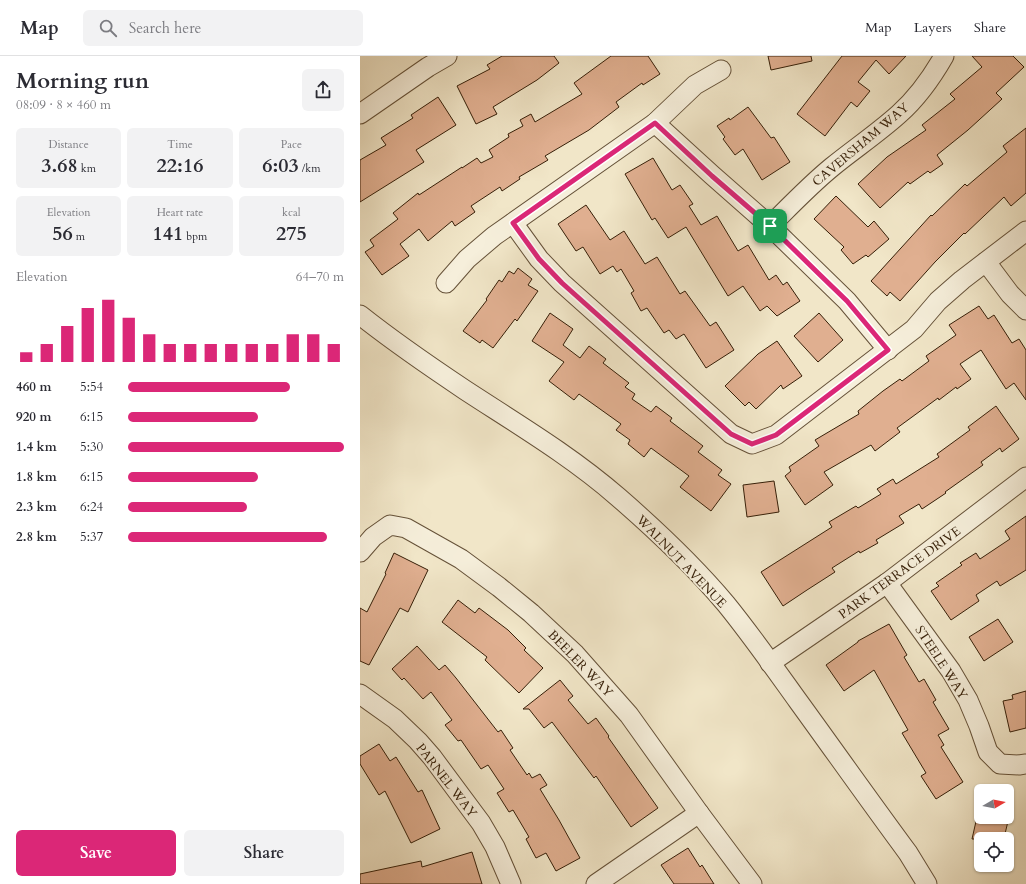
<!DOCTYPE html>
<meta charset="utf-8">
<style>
:root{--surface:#fff;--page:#f2f2f3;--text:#2b2b33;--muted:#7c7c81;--line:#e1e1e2;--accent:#db2777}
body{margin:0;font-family:Cardo,serif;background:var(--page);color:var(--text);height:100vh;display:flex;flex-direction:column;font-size:15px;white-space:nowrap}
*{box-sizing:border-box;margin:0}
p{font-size:13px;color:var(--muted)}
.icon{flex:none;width:22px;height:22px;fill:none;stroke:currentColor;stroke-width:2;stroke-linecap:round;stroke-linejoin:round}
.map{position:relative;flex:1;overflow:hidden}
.sheet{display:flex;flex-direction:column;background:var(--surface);width:360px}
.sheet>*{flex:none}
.needle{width:26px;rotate:80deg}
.fabs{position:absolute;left:614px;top:728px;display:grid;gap:8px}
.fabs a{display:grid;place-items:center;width:40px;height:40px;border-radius:6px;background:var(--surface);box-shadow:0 1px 3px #0004;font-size:20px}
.pin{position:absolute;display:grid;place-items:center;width:34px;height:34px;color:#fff;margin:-17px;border-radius:8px;box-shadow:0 2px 6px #0006}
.round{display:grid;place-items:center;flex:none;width:42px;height:42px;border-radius:6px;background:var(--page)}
.headline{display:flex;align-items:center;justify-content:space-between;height:68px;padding:0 16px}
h1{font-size:22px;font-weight:600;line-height:30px}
.metrics{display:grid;grid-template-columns:repeat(3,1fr);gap:6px;height:68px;padding:4px 16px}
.metrics div{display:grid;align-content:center;border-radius:6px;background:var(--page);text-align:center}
.metrics b{font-size:20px;font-weight:600}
.metrics small{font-size:11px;font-weight:400}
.metrics p{font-size:11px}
.chart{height:112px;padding:8px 16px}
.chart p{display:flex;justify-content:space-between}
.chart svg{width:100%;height:72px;margin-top:4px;stroke:var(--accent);stroke-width:6}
.button{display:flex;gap:8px;margin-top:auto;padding:8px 16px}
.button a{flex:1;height:46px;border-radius:6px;background:var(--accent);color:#fff;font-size:16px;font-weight:600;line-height:46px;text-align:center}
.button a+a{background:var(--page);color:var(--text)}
ul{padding:0 16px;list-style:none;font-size:13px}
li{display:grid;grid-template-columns:64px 48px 1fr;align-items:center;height:30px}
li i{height:10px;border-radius:5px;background:var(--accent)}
header{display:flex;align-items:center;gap:24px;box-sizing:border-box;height:56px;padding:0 20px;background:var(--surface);border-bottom:1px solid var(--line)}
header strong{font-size:19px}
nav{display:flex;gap:22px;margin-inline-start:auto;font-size:14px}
.search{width:280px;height:36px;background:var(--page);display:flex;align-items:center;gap:10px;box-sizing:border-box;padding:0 14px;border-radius:6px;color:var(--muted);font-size:15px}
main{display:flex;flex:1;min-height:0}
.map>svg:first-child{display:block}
.building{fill:#e0af90;stroke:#361f08}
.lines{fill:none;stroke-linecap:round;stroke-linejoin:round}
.minor-casing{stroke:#655138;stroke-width:21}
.minor{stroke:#f6efdb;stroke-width:19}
.route-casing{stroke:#fff;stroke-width:8}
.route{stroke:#db2777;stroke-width:5}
.labels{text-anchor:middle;stroke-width:3.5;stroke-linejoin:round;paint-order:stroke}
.street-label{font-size:13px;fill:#361f08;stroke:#f6efdb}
</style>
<header>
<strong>Map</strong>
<div class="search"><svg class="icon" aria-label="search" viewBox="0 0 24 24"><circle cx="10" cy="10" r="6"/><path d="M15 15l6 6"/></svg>Search here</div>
<nav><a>Map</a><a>Layers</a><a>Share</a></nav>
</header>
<main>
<section class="sheet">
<div class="headline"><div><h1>Morning run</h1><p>08:09 · 8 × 460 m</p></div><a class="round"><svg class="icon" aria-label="share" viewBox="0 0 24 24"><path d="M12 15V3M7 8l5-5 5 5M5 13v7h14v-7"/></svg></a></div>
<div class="metrics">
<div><p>Distance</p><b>3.68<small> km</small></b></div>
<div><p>Time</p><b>22:16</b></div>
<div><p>Pace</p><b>6:03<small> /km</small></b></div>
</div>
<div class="metrics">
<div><p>Elevation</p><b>56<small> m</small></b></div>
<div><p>Heart rate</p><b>141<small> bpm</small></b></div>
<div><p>kcal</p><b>275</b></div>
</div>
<div class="chart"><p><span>Elevation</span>64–70 m</p>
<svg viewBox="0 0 160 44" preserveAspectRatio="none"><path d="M5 44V38M15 44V33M25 44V22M35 44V11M45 44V6M55 44V17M65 44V27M75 44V33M85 44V33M95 44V33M105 44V33M115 44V33M125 44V33M135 44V27M145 44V27M155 44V33"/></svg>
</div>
<ul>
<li><b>460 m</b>5:54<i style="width:75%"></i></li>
<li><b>920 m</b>6:15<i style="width:60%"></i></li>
<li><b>1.4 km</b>5:30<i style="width:100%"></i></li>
<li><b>1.8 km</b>6:15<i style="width:60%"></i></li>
<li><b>2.3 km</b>6:24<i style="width:55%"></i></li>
<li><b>2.8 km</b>5:37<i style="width:92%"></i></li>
</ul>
<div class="button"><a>Save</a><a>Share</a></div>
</section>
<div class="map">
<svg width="666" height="828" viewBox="0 0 666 828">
<rect width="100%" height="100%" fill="#f1e6c8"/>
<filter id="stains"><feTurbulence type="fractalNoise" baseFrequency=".005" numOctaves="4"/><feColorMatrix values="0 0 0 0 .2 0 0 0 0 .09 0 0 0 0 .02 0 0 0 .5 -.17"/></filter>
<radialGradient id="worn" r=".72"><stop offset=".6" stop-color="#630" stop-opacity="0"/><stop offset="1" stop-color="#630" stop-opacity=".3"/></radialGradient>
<g class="building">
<path d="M 142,0 L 194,0 L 199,7 L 177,24 L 133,51 L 137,58 L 116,68 L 97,30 L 130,13 L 127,9 Z"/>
<path d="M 251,0 L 288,0 L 300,18 L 283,29 L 282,27 L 256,46 L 259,51 L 229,74 L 185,100 L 188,104 L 159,121 L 160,123 L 142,135 L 140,131 L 111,150 L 115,156 L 95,170 L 92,165 L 68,185 L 59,173 L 40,188 L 49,200 L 22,219 L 5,196 L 14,190 L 10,184 L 38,163 L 33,157 L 58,137 L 59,139 L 102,111 L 102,112 L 117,102 L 121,107 L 133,101 L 129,94 L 149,81 L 148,78 L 163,70 L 160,64 L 171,58 L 175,66 L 222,38 L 214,27 Z"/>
<path d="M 408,0 L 451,0 L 452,5 L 411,14 Z"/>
<path d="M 482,0 L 546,0 L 529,18 L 516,4 L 498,26 L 510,35 L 497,51 L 491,46 L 465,80 L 437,58 Z"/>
<path d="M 612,0 L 653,0 L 664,11 L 636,37 L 642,43 L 608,74 L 577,99 L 583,108 L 570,117 L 568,115 L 550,128 L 548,126 L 520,152 L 498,128 L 527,101 L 566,74 L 562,69 L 595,43 L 590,38 L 622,11 Z"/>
<path d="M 78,41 L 96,69 L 56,94 L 64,106 L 0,146 L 0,104 L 26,89 L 21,82 L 53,62 L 51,59 Z"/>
<path d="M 388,51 L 411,82 L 414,81 L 430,106 L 402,124 L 383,93 L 375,99 L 363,83 L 365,81 L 357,70 L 369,62 L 370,64 Z"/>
<path d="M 666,72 L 666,137 L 651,150 L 644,141 L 605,178 L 604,177 L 575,206 L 540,245 L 530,236 L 527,240 L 511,225 L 571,159 L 572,160 L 605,128 L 607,130 L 647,96 L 643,90 Z"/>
<path d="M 293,102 L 312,134 L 320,129 L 333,148 L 329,150 L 341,169 L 357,160 L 378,195 L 388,189 L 409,224 L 416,219 L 423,229 L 427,226 L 440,245 L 417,260 L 407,250 L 400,255 L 383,230 L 368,240 L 326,171 L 308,182 L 295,162 L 292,164 L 265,118 Z"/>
<path d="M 476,140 L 508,171 L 514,165 L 529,183 L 508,201 L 506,199 L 493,208 L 481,194 L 484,191 L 454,163 Z"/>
<path d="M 226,149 L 250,184 L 264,175 L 285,208 L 297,201 L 320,238 L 325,235 L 350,270 L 356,266 L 374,294 L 346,312 L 324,278 L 316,283 L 309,274 L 304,277 L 287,252 L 281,255 L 271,237 L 274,235 L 261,213 L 257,216 L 253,210 L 240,218 L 223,191 L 216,195 L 198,168 Z"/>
<path d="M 158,212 L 172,223 L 168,229 L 178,235 L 157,265 L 155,263 L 133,292 L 122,284 L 120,287 L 103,275 L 127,244 L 126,243 L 139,224 L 142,226 L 149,215 L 154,218 Z"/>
<path d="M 619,250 L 628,263 L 634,259 L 652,287 L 659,283 L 666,294 L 666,344 L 654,327 L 646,333 L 621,294 L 600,308 L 611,323 L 597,333 L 596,331 L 579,344 L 578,342 L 537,372 L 540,376 L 515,395 L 511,389 L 464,416 L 473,429 L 445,449 L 425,420 L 431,415 L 429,411 L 459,390 L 455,384 L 499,358 L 498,355 L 523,335 L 540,323 L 542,325 L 569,305 L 566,300 L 596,279 L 589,269 Z"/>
<path d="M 190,257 L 213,273 L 203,289 L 220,302 L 229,290 L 246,303 L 243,307 L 269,327 L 265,331 L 275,338 L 272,343 L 291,356 L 296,350 L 312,362 L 310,365 L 343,390 L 338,396 L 362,414 L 358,419 L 371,428 L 351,455 L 320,431 L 329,420 L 291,392 L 284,401 L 268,388 L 270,384 L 256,374 L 261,368 L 219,338 L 214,344 L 189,325 L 204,306 L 172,285 Z"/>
<path d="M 459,257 L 483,284 L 458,306 L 434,280 Z"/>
<path d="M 417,285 L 442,320 L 423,333 L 421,329 L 396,353 L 389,346 L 385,350 L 365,330 L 398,298 Z"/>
<path d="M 636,350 L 659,383 L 642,396 L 640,392 L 621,406 L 623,409 L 585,436 L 586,437 L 562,453 L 559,448 L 539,460 L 544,467 L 516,484 L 518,487 L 500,497 L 499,495 L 472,512 L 475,516 L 447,534 L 423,550 L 401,516 L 472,471 L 469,466 L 496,450 L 498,452 L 521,438 L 517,433 L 533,423 L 536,428 L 579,401 L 577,398 L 610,374 L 608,371 Z"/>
<path d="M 414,425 L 419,456 L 387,461 L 383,429 Z"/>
<path d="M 666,460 L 666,514 L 640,530 L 637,525 L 616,539 L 619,545 L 591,564 L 571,535 L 579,530 L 576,527 L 602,509 L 600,507 L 616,497 L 620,503 L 650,483 L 645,475 Z"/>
<path d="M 34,497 L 68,514 L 48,556 L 40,552 L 9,609 L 0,605 L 0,552 L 7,556 L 26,518 L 25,517 Z"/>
<path d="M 98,544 L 115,557 L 119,552 L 148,574 L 166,592 L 164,594 L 183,612 L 159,637 L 125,604 L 127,601 L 82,566 Z"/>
<path d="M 638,563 L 653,586 L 624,605 L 609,581 Z"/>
<path d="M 529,568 L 547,599 L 544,601 L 559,626 L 564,623 L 576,644 L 573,646 L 589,673 L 578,679 L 584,689 L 581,691 L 603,726 L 576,743 L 561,720 L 566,717 L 542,677 L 548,674 L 514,614 L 484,635 L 466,609 L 498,586 L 498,585 Z"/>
<path d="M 57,590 L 79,614 L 85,609 L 96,622 L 138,676 L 141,674 L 153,692 L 150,694 L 167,719 L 169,717 L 172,722 L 180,718 L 187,729 L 180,733 L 199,764 L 220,802 L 196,815 L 186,797 L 176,802 L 166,783 L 169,781 L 153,754 L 149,756 L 137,737 L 144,733 L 128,709 L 121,713 L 101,684 L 98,685 L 85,669 L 92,664 L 71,636 L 63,643 L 44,622 L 42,624 L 32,613 Z"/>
<path d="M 200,624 L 213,640 L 208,644 L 228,668 L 236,662 L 249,680 L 248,681 L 298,752 L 271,771 L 236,720 L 234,722 L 192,666 L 184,672 L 169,653 L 163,653 Z"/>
<path d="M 666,635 L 666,672 L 650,676 L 643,645 L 653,643 L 652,639 Z"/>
<path d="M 19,688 L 30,705 L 36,701 L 58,736 L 62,734 L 80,773 L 51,787 L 25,735 L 19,739 L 0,708 L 0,700 Z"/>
<path d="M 617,761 L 649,761 L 644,782 L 632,779 L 631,783 L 612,783 Z"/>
<path d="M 328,792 L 340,811 L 342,809 L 354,828 L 314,828 L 301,809 Z"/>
<path d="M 112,796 L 122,828 L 0,828 L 0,818 L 61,805 L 62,811 Z"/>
</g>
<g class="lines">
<g class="minor-casing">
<g id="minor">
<path d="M 0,58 L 68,11 L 87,0"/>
<path d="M 295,67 L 352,119 L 410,170 L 487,245 L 528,294"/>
<path d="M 153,167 L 179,203 L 202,227 L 371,378 L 392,388 L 416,379 L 554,273 L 578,245 L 602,224 L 666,175"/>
<path d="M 410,170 C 430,150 450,129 472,111 C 494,93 518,77 539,58 C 557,42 572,21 584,0"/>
<path d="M 626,206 L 650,238 L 666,254"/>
<path d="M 86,227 L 107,203 L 134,180 L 295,67 L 335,29 L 361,14"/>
<path d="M 0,259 C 34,286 69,310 105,334 C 157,368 211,400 258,441 C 296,474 334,510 366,548 C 392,580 415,613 438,645 C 475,696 511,747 548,797 L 567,828"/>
<path d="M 0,496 L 13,481 L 30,469 L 46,472 L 101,503 L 139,531 L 171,557 L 215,598 L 269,659 L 339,757 L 392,828"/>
<path d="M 527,527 L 591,615 L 608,644 L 619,670 L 628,696 L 640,708 L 659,709 L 666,708"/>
<path d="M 410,607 L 527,527 L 666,421"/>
<path d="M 0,638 L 35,663 L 58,685 L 72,701 L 121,767 L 135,791 L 151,828"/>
<path d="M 236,828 L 339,757"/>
</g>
</g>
<use href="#minor" class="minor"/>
</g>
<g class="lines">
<g class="route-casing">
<path id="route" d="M 295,67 L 352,120 L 410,170 L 457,216 L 487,245 L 528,294 L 416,379 L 392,388 L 371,378 L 202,227 L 179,203 L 153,167 Z"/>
</g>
<use href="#route" class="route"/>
</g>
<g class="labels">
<g class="street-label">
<text transform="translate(500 88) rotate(-40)" y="5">CAVERSHAM WAY</text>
<text transform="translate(322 505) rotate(46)" y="5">WALNUT AVENUE</text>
<text transform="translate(539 516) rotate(-36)" y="5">PARK TERRACE DRIVE</text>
<text transform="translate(582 606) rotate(57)" y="5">STEELE WAY</text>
<text transform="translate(221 607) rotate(46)" y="5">BEELER WAY</text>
<text transform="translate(87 724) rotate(52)" y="5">PARNEL WAY</text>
</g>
</g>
<rect width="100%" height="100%" filter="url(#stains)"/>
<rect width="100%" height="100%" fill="url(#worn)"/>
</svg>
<div class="fabs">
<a><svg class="needle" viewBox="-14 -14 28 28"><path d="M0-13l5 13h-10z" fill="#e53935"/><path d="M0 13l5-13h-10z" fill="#7c7c81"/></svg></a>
<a><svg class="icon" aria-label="locate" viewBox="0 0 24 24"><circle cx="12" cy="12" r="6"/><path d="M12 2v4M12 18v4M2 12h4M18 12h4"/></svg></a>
</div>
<div class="pin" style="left:410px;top:170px;background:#1e9e55"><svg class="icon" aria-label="arrive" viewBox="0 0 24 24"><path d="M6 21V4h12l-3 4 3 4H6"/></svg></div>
</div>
</main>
